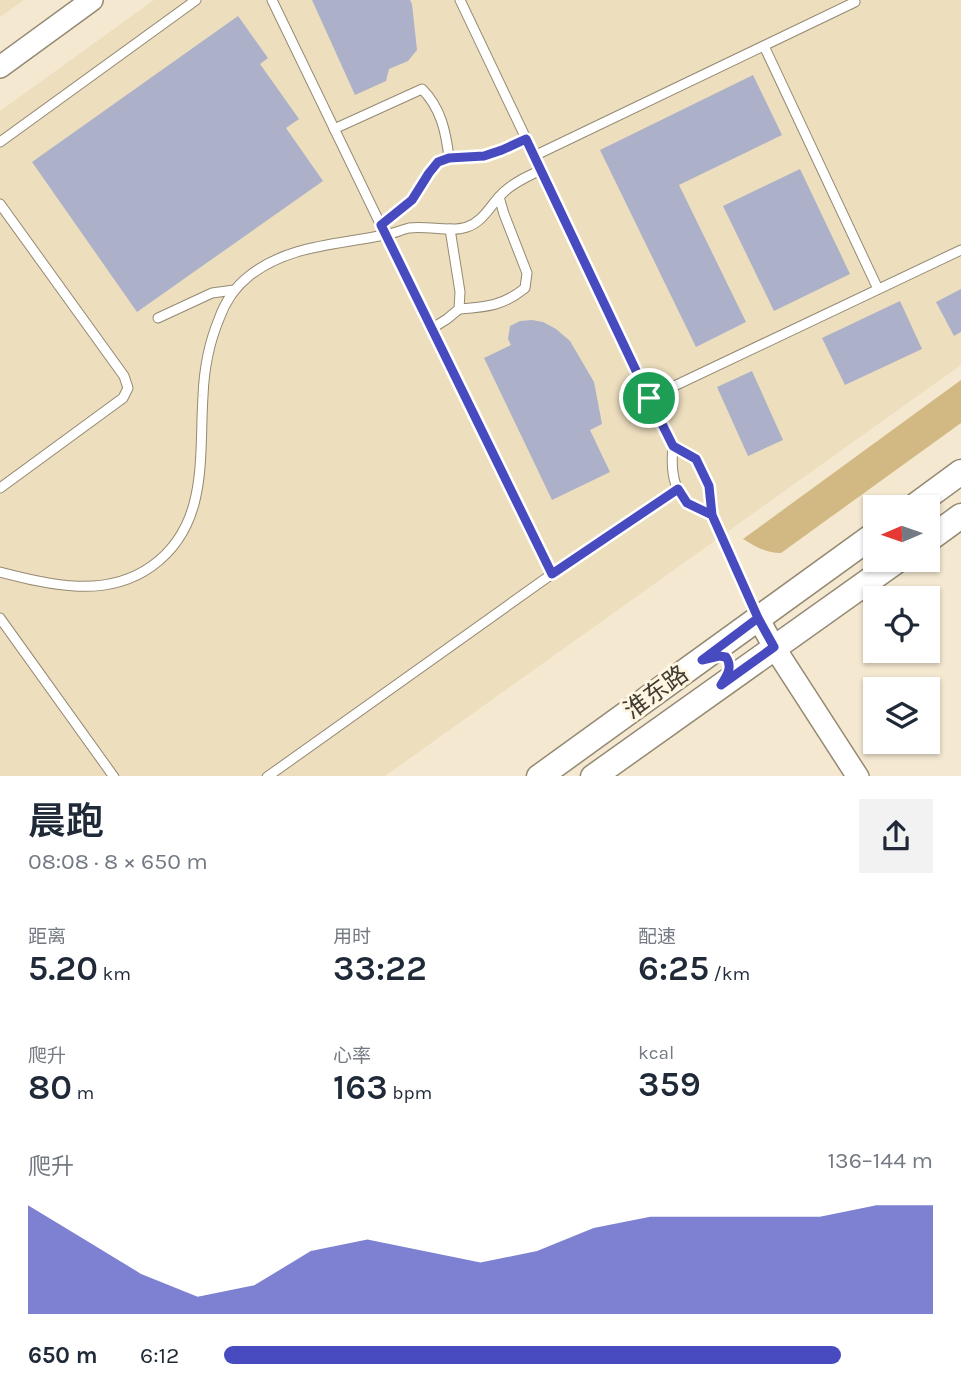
<!DOCTYPE html>
<html lang="zh">
<meta charset="utf-8">
<style>
:root{--surface:#fff;--page:#f2f2f3;--text:#1f2937;--muted:#747a83;--accent:#484bc0}
body{margin:0;font-family:Karla,"Noto Sans SC",sans-serif;background:var(--page);color:var(--text);height:100vh;display:flex;flex-direction:column;font-size:26px;white-space:nowrap}
*{box-sizing:border-box;margin:0}
p{font-size:23px;color:var(--muted)}
.icon{flex:none;width:38px;height:38px;fill:none;stroke:currentColor;stroke-width:2;stroke-linecap:round;stroke-linejoin:round}
.map{position:relative;height:776px;overflow:hidden}
.sheet{display:flex;flex-direction:column;background:var(--surface);flex:1}
.sheet>*{flex:none}
.needle{width:46px;rotate:268deg}
.tools{position:absolute;left:863px;top:495px;display:grid;gap:14px}
.tools a{display:grid;place-items:center;width:77px;height:77px;border-radius:0px;background:var(--surface);box-shadow:0 2px 5px #0004;font-size:35px}
.pin{position:absolute;display:grid;place-items:center;width:60px;height:60px;color:#fff;margin:-30px;border:4px solid #fff;border-radius:50%;box-shadow:0 2px 7px #0007}
.round{display:grid;place-items:center;flex:none;width:74px;height:74px;border-radius:0px;background:var(--page)}
.headline{display:flex;align-items:center;justify-content:space-between;height:119px;padding:0 28px}
h1{font-size:38px;font-weight:600;line-height:52px}
.figures{display:grid;grid-template-columns:repeat(3,1fr);gap:10px;height:119px;padding:7px 28px}
.figures div{display:grid;align-content:center}
.figures b{font-size:35px;font-weight:600}
.figures small{font-size:19px;font-weight:400}
.figures p{font-size:19px}
.chart{height:196px;padding:14px 28px}
.chart p{display:flex;justify-content:space-between}
.chart svg{width:100%;height:126px;margin-top:7px;fill:var(--accent);opacity:.7}
ul{padding:0 28px;list-style:none;font-size:23px}
li{display:grid;grid-template-columns:112px 84px 1fr;align-items:center;height:52px}
li i{height:18px;border-radius:9px;background:var(--accent)}
.map>svg:first-child{display:block}
.built{fill:#eddebe}
.green{fill:#d2b984}
.building{fill:#acb1c9}
.lines{fill:none;stroke-linecap:round;stroke-linejoin:round}
.service-casing{stroke:#948972;stroke-width:11}
.tertiary-casing{stroke:#948972;stroke-width:24}
.secondary-casing{stroke:#948972;stroke-width:27}
.service{stroke:#fff;stroke-width:9}
.tertiary{stroke:#fff;stroke-width:21}
.secondary{stroke:#fff;stroke-width:24}
.route-casing{stroke:#fff;stroke-width:14}
.route{stroke:#484bc0;stroke-width:9}
.labels{text-anchor:middle;stroke-width:6;stroke-linejoin:round;paint-order:stroke}
.street-label{font-size:24px;fill:#413c33;stroke:#fff6e2}
</style>
<div class="map">
<svg width="961" height="777" viewBox="0 0 961 777">
<rect width="100%" height="100%" fill="#f4e8d0"/>
<g class="built">
<path d="M 0,0 L 24,0 L 0,17 Z"/>
<path d="M 154,0 L 961,0 L 961,365 L 385,776 L 0,776 L 0,111 Z"/>
</g>
<path class="green" d="M 961,380 L 961,423 L 781,553 C 766,553 756,547 743,539 Z"/>
<g class="building">
<path d="M 312,0 L 410,0 L 412,4 L 417,50 L 408,61 L 389,69 L 386,81 L 355,95 Z"/>
<path d="M 238,16 L 268,58 L 260,64 L 299,119 L 286,128 L 323,181 L 137,312 L 32,162 Z"/>
<path d="M 753,75 L 782,135 L 679,185 L 746,322 L 696,347 L 600,150 Z"/>
<path d="M 800,169 L 850,274 L 774,311 L 723,206 Z"/>
<path d="M 961,289 L 961,332 L 954,336 L 936,302 Z"/>
<path d="M 900,301 L 922,349 L 845,385 L 822,338 Z"/>
<path d="M 532,320 L 543,322 L 556,329 L 570,341 L 594,382 L 602,424 L 590,430 L 610,472 L 552,500 L 484,358 L 511,345 L 508,339 L 510,326 L 520,321 Z"/>
<path d="M 752,371 L 783,440 L 748,456 L 717,387 Z"/>
</g>
<g class="lines">
<g class="service-casing">
<g id="service">
<path d="M 272,0 L 431,329 L 552,574"/>
<path d="M 460,0 L 673,447 C 671,465 672,487 686,502 C 692,508 704,511 712,515"/>
<path d="M 764,46 L 878,289"/>
<path d="M 334,129 L 422,89 C 441,108 446,132 449,158"/>
<path d="M 0,142 L 196,0"/>
<path d="M 534,156 L 855,2"/>
<path d="M 0,204 L 124,376 L 128,388 L 123,398 L 0,488"/>
<path d="M 381,225 L 412,200 L 429,173 L 438,162 L 449,158 L 484,156 L 502,150 L 526,139"/>
<path d="M 459,309 C 486,307 503,306 525,288 L 527,273 L 504,214 L 499,197"/>
<path d="M 158,318 L 212,293 L 234,290"/>
<path d="M 431,329 L 447,319 L 459,309 L 460,292 L 450,229"/>
<path d="M 649,398 L 961,250"/>
<path d="M 673,447 L 696,459 L 709,486 L 712,515 L 758,617"/>
<path d="M 0,572 C 51,585 106,599 152,566 C 209,525 199,457 203,396 C 204,370 209,343 219,319 C 225,302 235,287 249,276 C 288,245 337,245 384,235 C 392,234 401,230 409,228 C 428,225 450,233 467,227 C 485,221 491,203 505,191 C 515,182 528,176 541,170"/>
<path d="M 0,618 L 114,777"/>
<path d="M 267,777 L 552,574 L 678,489"/>
</g>
</g>
<g class="tertiary-casing">
<g id="tertiary">
<path d="M 0,67 L 92,0"/>
<path d="M 758,618 L 774,647 L 858,777"/>
</g>
</g>
<g class="secondary-casing">
<g id="secondary">
<path d="M 912,508 L 961,472"/>
<path d="M 928,540 L 961,516"/>
<path d="M 539,777 L 875,534"/>
<path d="M 593,777 L 898,560"/>
</g>
</g>
<use href="#service" class="service"/>
<use href="#tertiary" class="tertiary"/>
<use href="#secondary" class="secondary"/>
</g>
<g class="lines">
<g class="route-casing">
<path id="route" d="M 649,398 L 526,139 L 502,150 L 484,156 L 449,158 L 438,162 L 429,173 L 412,200 L 381,225 L 552,574 L 678,489 L 687,503 L 712,515 L 758,618 L 774,647 L 721,685 C 727,676 733,667 726,657 L 719,656 L 702,660 L 758,618 L 712,515 L 709,486 L 696,459 L 673,446 L 649,398"/>
</g>
<use href="#route" class="route"/>
</g>
<g class="labels">
<g class="street-label">
<text transform="translate(656 692) rotate(-36)" y="8">淮东路</text>
</g>
</g>
</svg>
<div class="tools">
<a><svg class="needle" viewBox="-14 -14 28 28"><path d="M0-13l5 13h-10z" fill="#e53935"/><path d="M0 13l5-13h-10z" fill="#747a83"/></svg></a>
<a><svg class="icon" aria-label="locate" viewBox="0 0 24 24"><circle cx="12" cy="12" r="6"/><path d="M12 2v4M12 18v4M2 12h4M18 12h4"/></svg></a>
<a><svg class="icon" aria-label="layers" viewBox="0 0 24 24"><path d="M12 4l9 5-9 5-9-5zM3 14l9 5 9-5"/></svg></a>
</div>
<div class="pin" style="left:649px;top:398px;background:#1e9e55"><svg class="icon" aria-label="arrive" viewBox="0 0 24 24"><path d="M6 21V4h12l-3 4 3 4H6"/></svg></div>
</div>
<section class="sheet">
<div class="headline"><div><h1>晨跑</h1><p>08:08 · 8 × 650 m</p></div><a class="round"><svg class="icon" aria-label="share" viewBox="0 0 24 24"><path d="M12 15V3M7 8l5-5 5 5M5 13v7h14v-7"/></svg></a></div>
<div class="figures">
<div><p>距离</p><b>5.20<small> km</small></b></div>
<div><p>用时</p><b>33:22</b></div>
<div><p>配速</p><b>6:25<small> /km</small></b></div>
</div>
<div class="figures">
<div><p>爬升</p><b>80<small> m</small></b></div>
<div><p>心率</p><b>163<small> bpm</small></b></div>
<div><p>kcal</p><b>359</b></div>
</div>
<div class="chart"><p><span>爬升</span>136–144 m</p>
<svg viewBox="0 0 160 44" preserveAspectRatio="none"><path d="M0 44V6L10 18L20 30L30 38L40 34L50 22L60 18L70 22L80 26L90 22L100 14L110 10L120 10L130 10L140 10L150 6L160 6V44z"/></svg>
</div>
<ul>
<li><b>650 m</b>6:12<i style="width:87%"></i></li>
</ul>
</section>
